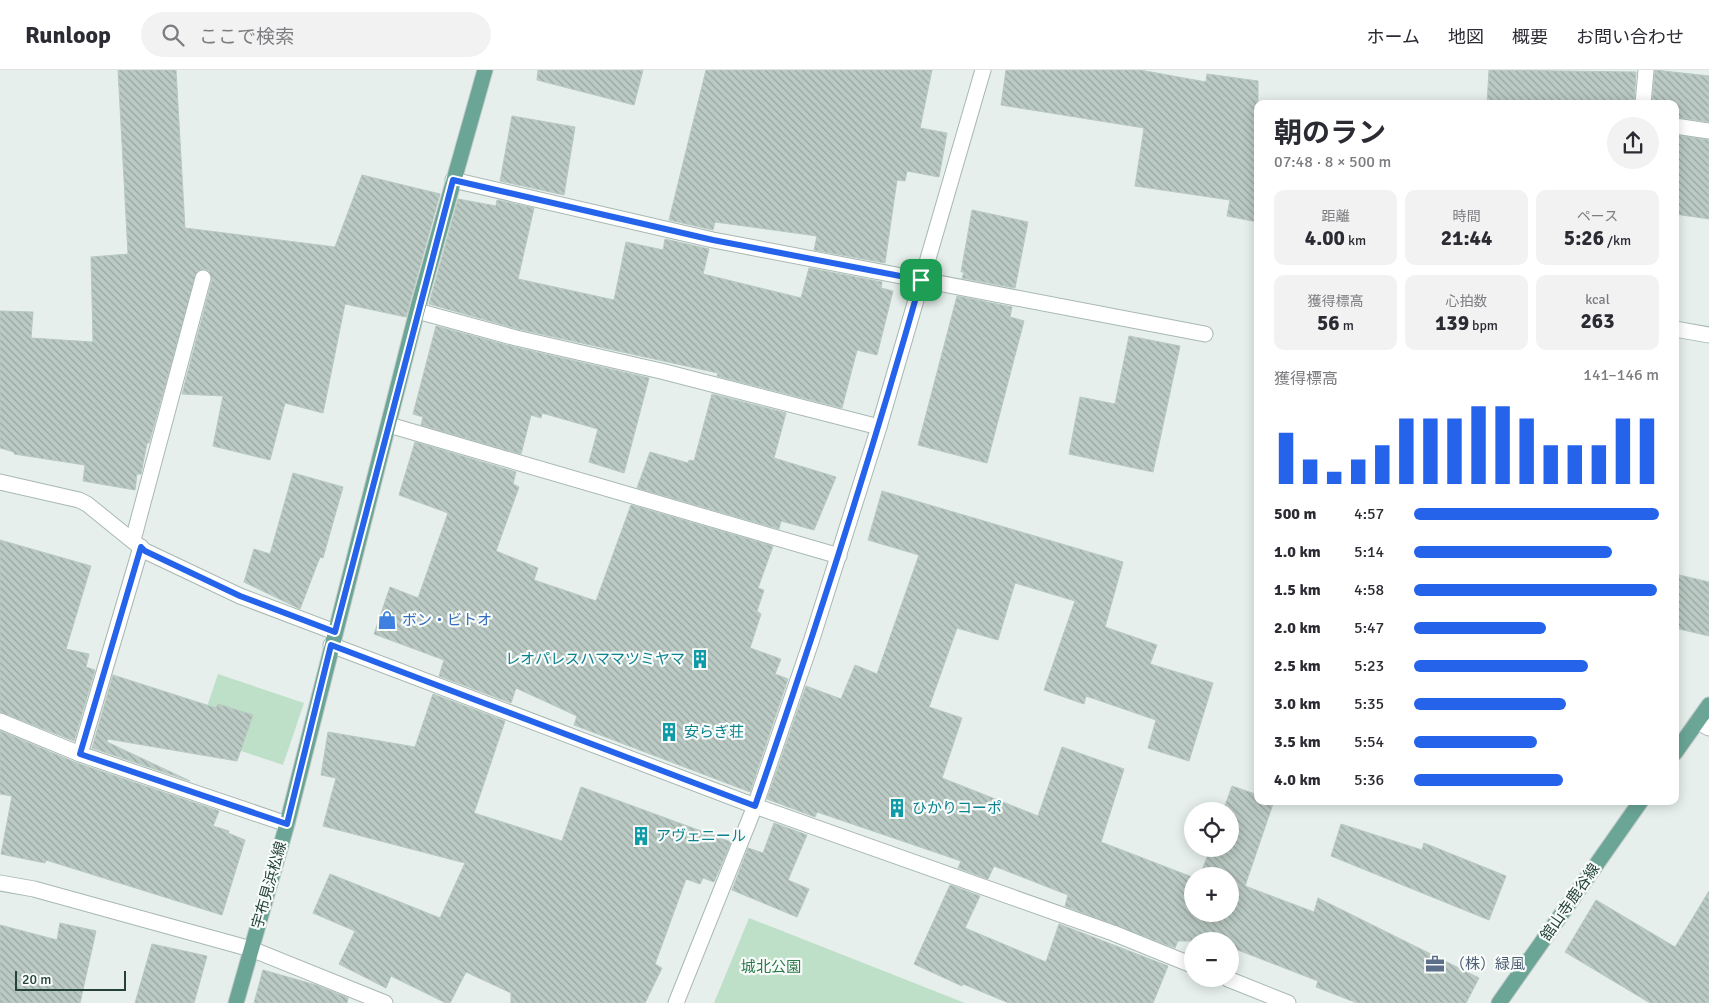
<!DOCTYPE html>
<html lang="ja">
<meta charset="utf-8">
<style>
:root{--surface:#fff;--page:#f2f2f3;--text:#2b2b33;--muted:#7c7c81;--line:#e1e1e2;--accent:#2563eb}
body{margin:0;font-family:Signika,"Noto Sans JP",sans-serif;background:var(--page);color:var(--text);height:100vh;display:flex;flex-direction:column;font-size:19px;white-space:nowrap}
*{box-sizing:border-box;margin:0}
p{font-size:16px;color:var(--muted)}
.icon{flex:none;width:28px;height:28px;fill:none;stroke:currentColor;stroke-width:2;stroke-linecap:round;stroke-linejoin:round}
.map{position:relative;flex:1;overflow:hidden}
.drawer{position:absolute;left:1254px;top:30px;width:425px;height:705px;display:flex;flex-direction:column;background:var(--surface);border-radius:10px;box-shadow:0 2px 12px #0003}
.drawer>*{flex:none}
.tools{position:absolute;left:1184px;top:732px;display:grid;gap:10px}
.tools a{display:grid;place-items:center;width:55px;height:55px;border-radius:50%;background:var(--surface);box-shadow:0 2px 12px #0003;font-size:25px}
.scale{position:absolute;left:15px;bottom:12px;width:111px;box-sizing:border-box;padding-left:5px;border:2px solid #24423a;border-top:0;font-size:14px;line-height:18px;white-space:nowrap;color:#24423a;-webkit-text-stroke:4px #f7fbf9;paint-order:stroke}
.pin{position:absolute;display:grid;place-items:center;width:42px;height:42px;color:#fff;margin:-21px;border-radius:10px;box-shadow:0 2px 8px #0006}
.round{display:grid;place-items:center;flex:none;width:52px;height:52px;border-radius:26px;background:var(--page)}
.overview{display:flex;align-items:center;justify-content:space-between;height:85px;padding:0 20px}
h1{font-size:28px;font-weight:700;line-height:38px}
.figures{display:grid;grid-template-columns:repeat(3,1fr);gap:8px;height:85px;padding:5px 20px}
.figures div{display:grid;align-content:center;border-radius:10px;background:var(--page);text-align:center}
.figures b{font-size:21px;font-weight:700}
.figures small{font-size:14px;font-weight:400}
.figures p{font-size:14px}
.chart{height:140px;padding:10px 20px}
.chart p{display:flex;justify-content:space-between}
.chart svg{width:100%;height:90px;margin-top:5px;stroke:var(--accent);stroke-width:6}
ul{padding:0 20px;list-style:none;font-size:16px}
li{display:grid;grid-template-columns:80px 60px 1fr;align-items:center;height:38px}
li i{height:12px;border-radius:6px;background:var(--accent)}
header{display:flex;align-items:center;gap:30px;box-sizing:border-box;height:70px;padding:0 25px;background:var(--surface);border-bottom:1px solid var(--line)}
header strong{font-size:24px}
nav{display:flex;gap:28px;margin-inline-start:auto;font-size:18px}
.search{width:350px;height:45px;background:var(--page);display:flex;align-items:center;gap:12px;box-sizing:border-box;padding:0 18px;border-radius:28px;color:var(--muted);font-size:19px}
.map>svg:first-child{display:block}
.green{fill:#bfe0c8}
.building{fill:url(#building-back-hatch);stroke:#b8c9c2}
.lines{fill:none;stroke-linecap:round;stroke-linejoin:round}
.minor-casing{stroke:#a8b8b2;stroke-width:17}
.major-casing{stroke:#c2cac8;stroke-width:17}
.minor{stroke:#fff;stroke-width:15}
.major{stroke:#6aa596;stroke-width:15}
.route-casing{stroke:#fff;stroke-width:10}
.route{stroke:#2563eb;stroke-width:6}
.labels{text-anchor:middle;stroke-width:4.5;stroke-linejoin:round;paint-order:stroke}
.shop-label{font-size:15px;fill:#366cbe;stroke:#f7fbf9;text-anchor:start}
.culture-label{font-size:15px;fill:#0d838f;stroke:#f7fbf9;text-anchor:start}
.street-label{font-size:15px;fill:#24423a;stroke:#f7fbf9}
.service-label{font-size:15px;fill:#4e5e75;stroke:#f7fbf9;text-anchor:start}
.park-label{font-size:15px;fill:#2d7a4b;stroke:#f7fbf9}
</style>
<header>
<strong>Runloop</strong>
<div class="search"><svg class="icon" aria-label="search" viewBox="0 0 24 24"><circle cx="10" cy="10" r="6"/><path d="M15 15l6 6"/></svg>ここで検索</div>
<nav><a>ホーム</a><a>地図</a><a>概要</a><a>お問い合わせ</a></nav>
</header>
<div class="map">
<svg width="1709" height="933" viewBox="0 0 1709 933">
<defs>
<pattern id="building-back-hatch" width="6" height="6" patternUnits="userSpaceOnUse" patternTransform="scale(1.25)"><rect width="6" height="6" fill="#bbcac4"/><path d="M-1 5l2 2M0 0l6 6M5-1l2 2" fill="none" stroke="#98a6a0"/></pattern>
</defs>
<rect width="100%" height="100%" fill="#e6efeb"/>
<g class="green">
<path d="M 218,604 L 304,633 L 283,695 L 197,666 Z"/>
<path d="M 749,848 L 965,933 L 714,933 Z"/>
</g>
<g class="building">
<path d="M 118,0 L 176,0 L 185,158 L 335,177 L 362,105 L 440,124 L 406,247 L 345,234 L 323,343 L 285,333 L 270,390 L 213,376 L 223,326 L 182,324 L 212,210 L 209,201 L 205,199 L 197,201 L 149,373 L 147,373 L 141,404 L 137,404 L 135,420 L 83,411 L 85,395 L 14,384 L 14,382 L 0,378 L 0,241 L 33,242 L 31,268 L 93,272 L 91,187 L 128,184 Z"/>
<path d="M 538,0 L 643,0 L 634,35 L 537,10 Z"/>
<path d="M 706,0 L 932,0 L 920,58 L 947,63 L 939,107 L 907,101 L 905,111 L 897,110 L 885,193 L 814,180 L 817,166 L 715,152 L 713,160 L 669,150 Z"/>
<path d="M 1006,0 L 1140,0 L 1206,12 L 1207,4 L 1258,11 L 1258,152 L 1227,146 L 1230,130 L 1135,116 L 1144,58 L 1001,35 Z"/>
<path d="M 1489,0 L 1636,2 L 1634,34 L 1487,34 Z"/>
<path d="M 1655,0 L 1709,6 L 1709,52 L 1675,47 L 1675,34 L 1652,34 Z"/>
<path d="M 512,46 L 575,57 L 564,125 L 500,111 Z"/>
<path d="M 1675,65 L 1709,70 L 1709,149 L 1675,144 Z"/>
<path d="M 458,129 L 496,136 L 497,130 L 534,138 L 518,209 L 614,230 L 626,172 L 663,180 L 665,169 L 709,179 L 703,204 L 801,228 L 809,198 L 882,212 L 881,218 L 893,221 L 877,285 L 857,280 L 842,338 L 717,306 L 718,303 L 518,259 L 429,234 Z"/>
<path d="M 972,140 L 1028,152 L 1015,218 L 962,208 L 964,202 L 961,202 Z"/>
<path d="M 957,226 L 1012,237 L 1010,247 L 1024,251 L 987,393 L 918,375 Z"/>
<path d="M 436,256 L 514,277 L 649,308 L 624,403 L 589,392 L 598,359 L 542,343 L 541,348 L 531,345 L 521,384 L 421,355 L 423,347 L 413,344 Z"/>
<path d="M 1129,266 L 1180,276 L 1153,402 L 1069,384 L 1080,327 L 1115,334 Z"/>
<path d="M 712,324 L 786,343 L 774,388 L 836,407 L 814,460 L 781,451 L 779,459 L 637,418 L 650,382 L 688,393 L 689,390 L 694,391 Z"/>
<path d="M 415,372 L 516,402 L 513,414 L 519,417 L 496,481 L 538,498 L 534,510 L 596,531 L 631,435 L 773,476 L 758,518 L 764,520 L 757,541 L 761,544 L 750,578 L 781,589 L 775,604 L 788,609 L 750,722 L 574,655 L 577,646 L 516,618 L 511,633 L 439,606 L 444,590 L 374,564 L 390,517 L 418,528 L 448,443 L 399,425 Z"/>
<path d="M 293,403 L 343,417 L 323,488 L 320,487 L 300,539 L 244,512 L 254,479 L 270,484 Z"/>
<path d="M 882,421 L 1123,492 L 1105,557 L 1157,575 L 1150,594 L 1213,613 L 1189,691 L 1148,678 L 1156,650 L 1086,626 L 1084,634 L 1044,620 L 1075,531 L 1015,513 L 998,570 L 957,558 L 929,637 L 962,648 L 942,708 L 1038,746 L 1062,677 L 1124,699 L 1101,772 L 1192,807 L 1192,844 L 1230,844 L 1230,806 L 1200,806 L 1210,779 L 1230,779 L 1230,741 L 1223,741 L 1232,716 L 1258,725 L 1258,731 L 1274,731 L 1245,816 L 1314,842 L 1318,828 L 1479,908 L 1466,933 L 1357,933 L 1316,917 L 1318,911 L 1230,877 L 1230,871 L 1178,871 L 1175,878 L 1065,836 L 1068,825 L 994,796 L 988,809 L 958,798 L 961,791 L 817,742 L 815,747 L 767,729 L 806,616 L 841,629 L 855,595 L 877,604 L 919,485 L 868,470 Z"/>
<path d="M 0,470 L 91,496 L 66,579 L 89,584 L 86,597 L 95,600 L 74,671 L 0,642 Z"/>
<path d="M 1675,504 L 1709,512 L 1709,566 L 1675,558 Z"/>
<path d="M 113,605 L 216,638 L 218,634 L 253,645 L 237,691 L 108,669 L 107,672 L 190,711 L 92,678 Z"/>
<path d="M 433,624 L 505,651 L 474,743 L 562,771 L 581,717 L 731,772 L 714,812 L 703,808 L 700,814 L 686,809 L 655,894 L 662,898 L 645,933 L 511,933 L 511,923 L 466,902 L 450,933 L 446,933 L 391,906 L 386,918 L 339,894 L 355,861 L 313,843 L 330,804 L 440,848 L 465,793 L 323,756 L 336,708 L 321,705 L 328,662 L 415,677 Z"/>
<path d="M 0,661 L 77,693 L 219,741 L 213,756 L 229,761 L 228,763 L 245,770 L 222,845 L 46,790 L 45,793 L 1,784 L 12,726 L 0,724 Z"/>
<path d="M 774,753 L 807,765 L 788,810 L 809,819 L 797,847 L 732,820 L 748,778 L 763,783 Z"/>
<path d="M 1341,754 L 1422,780 L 1424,773 L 1506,806 L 1489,850 L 1331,786 Z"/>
<path d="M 950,815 L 980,826 L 965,858 L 1046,892 L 1059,854 L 1168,896 L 1153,933 L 1009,933 L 963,914 L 962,916 L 914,894 Z"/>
<path d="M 1709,821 L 1709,933 L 1650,933 L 1565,882 L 1596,830 L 1675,877 Z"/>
<path d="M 60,853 L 96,861 L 80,933 L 0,933 L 0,855 L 57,870 Z"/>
<path d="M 152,874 L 207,886 L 194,933 L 135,933 Z"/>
<path d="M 263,900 L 316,915 L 348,928 L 347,933 L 254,933 Z"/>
</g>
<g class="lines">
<g class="minor-casing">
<g id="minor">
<path d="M 1643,34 L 1646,0"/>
<path d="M 1675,56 L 1709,61"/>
<path d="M 453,110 L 713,170 L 1205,264"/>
<path d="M 417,241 L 516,268 L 661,301 L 879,357"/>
<path d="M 1675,259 L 1709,265"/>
<path d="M 389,355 L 839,486"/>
<path d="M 0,412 L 79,430 L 87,434 L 145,481 L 240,526 L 335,562"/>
<path d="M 133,470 L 203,208"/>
<path d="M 331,575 L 755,736 L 1113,863 L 1192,895"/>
<path d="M 0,651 L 80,684 L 287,754"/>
<path d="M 1697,652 L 1709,658"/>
<path d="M 80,684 L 141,477"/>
<path d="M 0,813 L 34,819 L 251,879 L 385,933"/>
<path d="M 1228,909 L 1288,933"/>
<path d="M 676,933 L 755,736 L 811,572 L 879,357 L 983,0"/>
</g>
</g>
<g class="major-casing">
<g id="major">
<path d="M 1675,683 L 1709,635"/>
<path d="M 236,933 L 287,754 L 417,241 L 485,0"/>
<path d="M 1499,933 L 1641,731"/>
</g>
</g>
<use href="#minor" class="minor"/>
<use href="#major" class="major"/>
</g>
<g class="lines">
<g class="route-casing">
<path id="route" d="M 453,110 L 713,170 L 921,210 C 871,387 815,562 755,736 L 331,575 L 287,754 L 80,684 L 141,477 L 145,481 L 240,526 L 335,562 Z"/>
</g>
<use href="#route" class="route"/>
</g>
<defs>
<g id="shop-bare" transform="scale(1.5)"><path d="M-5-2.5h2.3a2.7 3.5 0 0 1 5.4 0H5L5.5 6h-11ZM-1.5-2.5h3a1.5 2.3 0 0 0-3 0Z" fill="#3f7fe0" stroke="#f7fbf9" stroke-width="2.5" paint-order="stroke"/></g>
<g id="building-bare" transform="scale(1.5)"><path d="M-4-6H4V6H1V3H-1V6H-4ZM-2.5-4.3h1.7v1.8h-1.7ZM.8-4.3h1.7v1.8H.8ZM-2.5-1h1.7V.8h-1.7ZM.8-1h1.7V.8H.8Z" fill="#0f9aa8" stroke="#f7fbf9" stroke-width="2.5" paint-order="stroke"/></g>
<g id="office-bare" transform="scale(1.5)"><path d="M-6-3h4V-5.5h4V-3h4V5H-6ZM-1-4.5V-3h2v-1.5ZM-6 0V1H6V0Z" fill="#5c6f8a" stroke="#f7fbf9" stroke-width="2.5" paint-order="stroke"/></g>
</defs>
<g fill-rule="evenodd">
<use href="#shop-bare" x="387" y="550"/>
<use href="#building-bare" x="700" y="589"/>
<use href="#building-bare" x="669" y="662"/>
<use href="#building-bare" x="897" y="738"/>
<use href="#building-bare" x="641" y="766"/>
<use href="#office-bare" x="1435" y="894"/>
</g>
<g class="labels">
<g class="shop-label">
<text x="402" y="555">ボン・ビトオ</text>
</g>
<g class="culture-label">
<text x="685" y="594" text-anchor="end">レオパレスハママツミヤマ</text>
<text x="684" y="667">安らぎ荘</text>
<text x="912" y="743">ひかりコーポ</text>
<text x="656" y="771">アヴェニール</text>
</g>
<g class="street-label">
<text transform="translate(269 815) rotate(-74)" y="5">宇布見浜松線</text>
<text transform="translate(1570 832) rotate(-55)" y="5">舘山寺鹿谷線</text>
</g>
<g class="service-label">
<text x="1450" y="899">（株）緑風</text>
</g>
<g class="park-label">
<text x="771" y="902">城北公園</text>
</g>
</g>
</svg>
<div class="tools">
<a><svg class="icon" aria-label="locate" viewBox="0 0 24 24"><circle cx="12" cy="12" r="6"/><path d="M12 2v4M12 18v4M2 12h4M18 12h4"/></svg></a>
<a>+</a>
<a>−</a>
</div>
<div class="scale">20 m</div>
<div class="pin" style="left:921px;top:210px;background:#1e9e55"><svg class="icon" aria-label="arrive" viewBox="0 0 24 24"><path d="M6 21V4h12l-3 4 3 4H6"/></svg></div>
<section class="drawer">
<div class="overview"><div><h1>朝のラン</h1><p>07:48 · 8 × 500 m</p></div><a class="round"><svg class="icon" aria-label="share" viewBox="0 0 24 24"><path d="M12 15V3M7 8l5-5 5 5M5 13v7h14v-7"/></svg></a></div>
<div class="figures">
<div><p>距離</p><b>4.00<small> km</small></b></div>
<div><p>時間</p><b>21:44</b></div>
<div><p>ペース</p><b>5:26<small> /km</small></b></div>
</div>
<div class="figures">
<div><p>獲得標高</p><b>56<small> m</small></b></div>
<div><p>心拍数</p><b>139<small> bpm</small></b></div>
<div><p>kcal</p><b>263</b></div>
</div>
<div class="chart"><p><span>獲得標高</span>141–146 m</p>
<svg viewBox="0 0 160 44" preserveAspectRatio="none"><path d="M5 44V19M15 44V32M25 44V38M35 44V32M45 44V25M55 44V12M65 44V12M75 44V12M85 44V6M95 44V6M105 44V12M115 44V25M125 44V25M135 44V25M145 44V12M155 44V12"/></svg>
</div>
<ul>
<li><b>500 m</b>4:57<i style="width:100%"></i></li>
<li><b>1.0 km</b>5:14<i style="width:81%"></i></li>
<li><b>1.5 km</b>4:58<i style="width:99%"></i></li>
<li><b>2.0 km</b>5:47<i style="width:54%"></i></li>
<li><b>2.5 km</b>5:23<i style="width:71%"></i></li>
<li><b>3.0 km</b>5:35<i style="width:62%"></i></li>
<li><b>3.5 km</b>5:54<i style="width:50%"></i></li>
<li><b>4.0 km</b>5:36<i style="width:61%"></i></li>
</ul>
</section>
</div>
